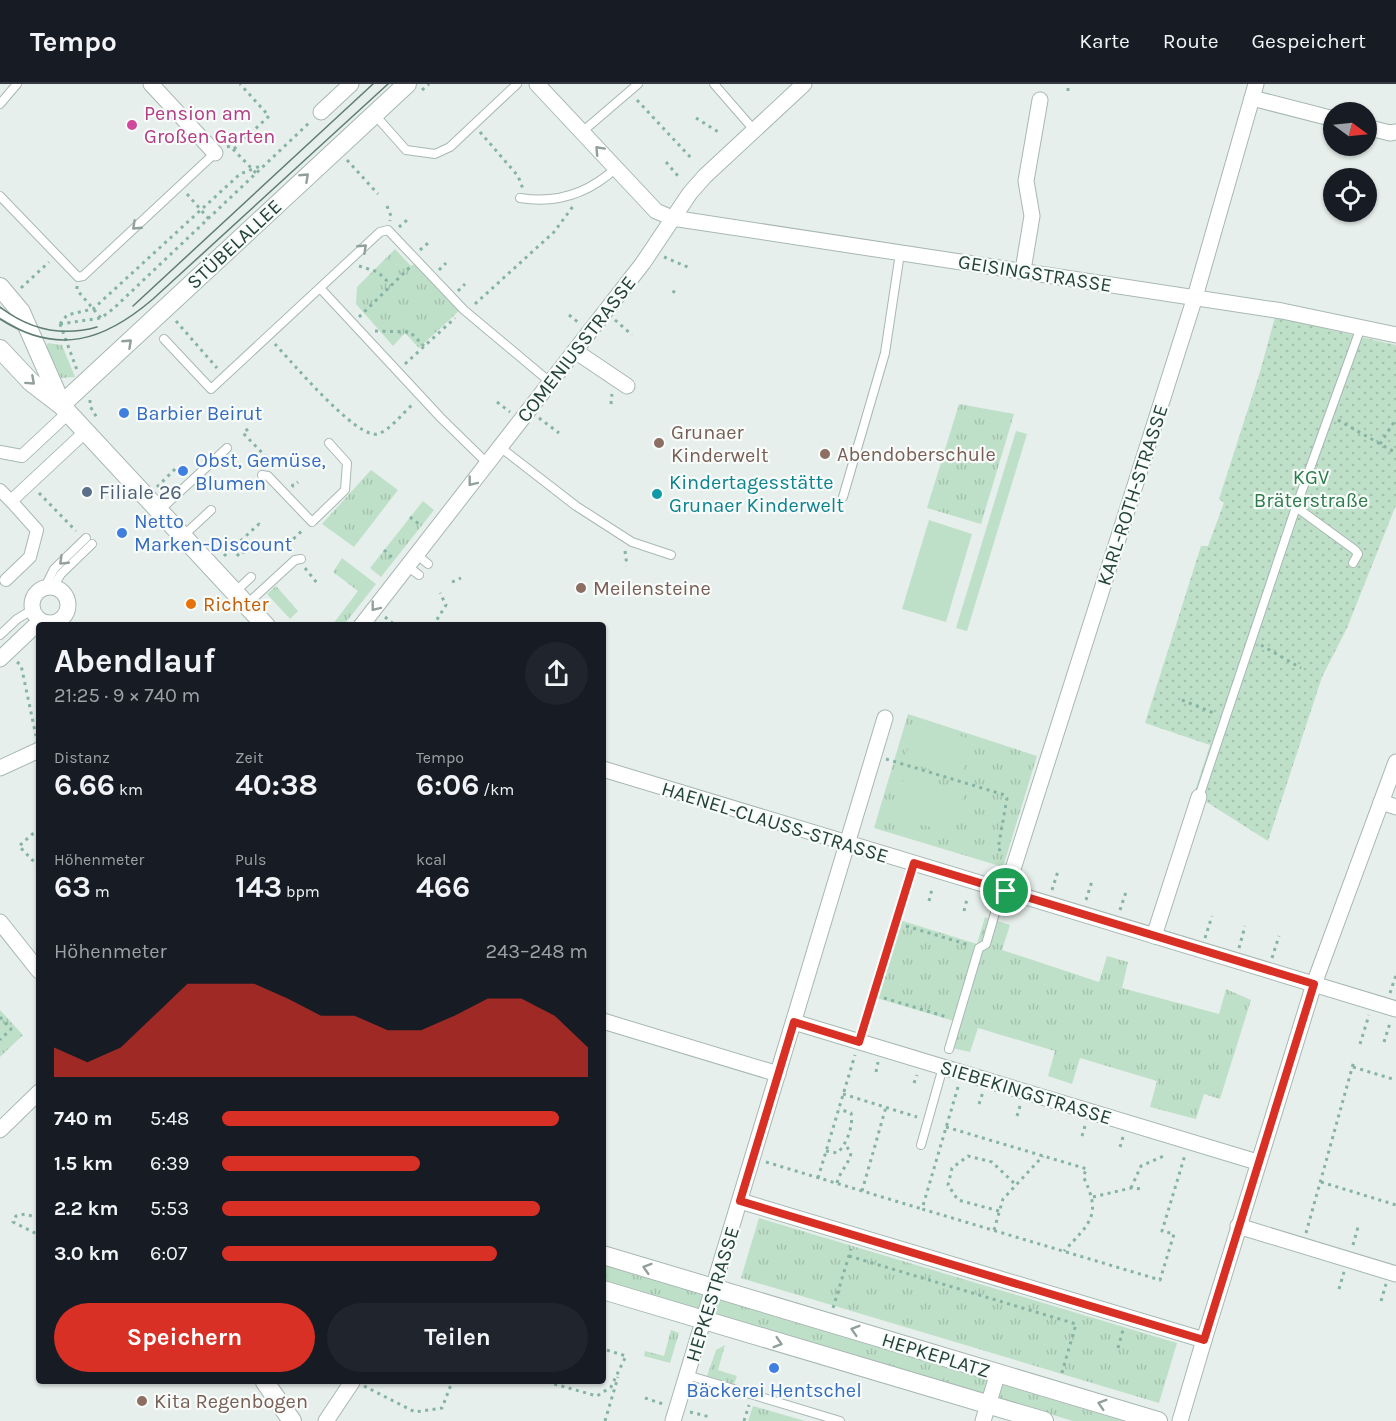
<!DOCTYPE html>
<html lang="de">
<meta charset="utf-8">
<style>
:root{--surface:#171b24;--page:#20242c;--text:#f1f3f6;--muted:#9ea1a6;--line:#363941;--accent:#d93025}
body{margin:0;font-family:Karla,sans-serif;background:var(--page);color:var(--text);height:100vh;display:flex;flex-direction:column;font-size:22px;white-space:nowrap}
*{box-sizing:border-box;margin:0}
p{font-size:20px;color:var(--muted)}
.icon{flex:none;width:33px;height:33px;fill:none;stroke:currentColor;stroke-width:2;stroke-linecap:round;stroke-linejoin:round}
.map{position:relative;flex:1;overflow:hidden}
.sheet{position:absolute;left:36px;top:538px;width:570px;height:762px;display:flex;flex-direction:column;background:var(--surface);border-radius:6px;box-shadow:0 2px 4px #0004}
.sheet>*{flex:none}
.needle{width:39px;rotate:105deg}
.controls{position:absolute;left:1323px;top:18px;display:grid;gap:12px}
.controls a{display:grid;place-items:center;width:54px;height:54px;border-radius:50%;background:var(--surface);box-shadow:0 2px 4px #0004;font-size:30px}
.pin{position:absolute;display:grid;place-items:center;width:51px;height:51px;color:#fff;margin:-26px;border:3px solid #fff;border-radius:50%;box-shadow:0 2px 6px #0007}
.round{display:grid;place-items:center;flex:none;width:63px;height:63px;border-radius:32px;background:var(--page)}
.summary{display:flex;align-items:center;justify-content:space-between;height:102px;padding:0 18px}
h1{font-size:33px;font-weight:700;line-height:45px}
.stats{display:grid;grid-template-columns:repeat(3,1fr);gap:9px;height:102px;padding:6px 18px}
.stats div{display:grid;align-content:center}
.stats b{font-size:30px;font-weight:700}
.stats small{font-size:16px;font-weight:400}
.stats p{font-size:16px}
.chart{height:168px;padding:12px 18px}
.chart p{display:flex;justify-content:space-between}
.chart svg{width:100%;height:108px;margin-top:6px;fill:var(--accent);opacity:.7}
.primary-button{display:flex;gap:12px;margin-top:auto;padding:12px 18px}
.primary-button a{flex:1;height:69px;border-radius:36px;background:var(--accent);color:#fff;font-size:24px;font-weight:700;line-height:69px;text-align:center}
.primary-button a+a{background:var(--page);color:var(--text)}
ul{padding:0 18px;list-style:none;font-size:20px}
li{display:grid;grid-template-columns:96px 72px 1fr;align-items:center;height:45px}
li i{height:15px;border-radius:8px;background:var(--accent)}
header{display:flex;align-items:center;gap:36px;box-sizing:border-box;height:84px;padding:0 30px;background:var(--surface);border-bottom:2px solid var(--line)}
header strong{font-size:28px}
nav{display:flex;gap:33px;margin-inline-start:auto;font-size:21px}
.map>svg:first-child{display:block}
.grass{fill:url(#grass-tufts)}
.garden{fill:url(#garden-dots)}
.pitch{fill:#bfe0c8}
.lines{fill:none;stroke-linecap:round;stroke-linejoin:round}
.service-casing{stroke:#a8b8b2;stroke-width:10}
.pedestrian-casing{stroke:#a8b8b2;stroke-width:14}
.minor-casing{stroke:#a8b8b2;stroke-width:17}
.tertiary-casing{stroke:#a8b8b2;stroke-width:20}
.path{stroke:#86b3a5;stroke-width:3;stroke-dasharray:3 4.5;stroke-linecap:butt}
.service{stroke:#fff;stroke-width:8}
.pedestrian{stroke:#fff;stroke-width:12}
.minor{stroke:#fff;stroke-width:15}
.tertiary{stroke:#fff;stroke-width:18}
.tram{stroke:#5f7d75;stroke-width:1.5}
.oneway{stroke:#92a09c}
.route-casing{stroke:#fff;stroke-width:12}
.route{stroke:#d93025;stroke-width:8}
.hotel-dot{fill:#d1479c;stroke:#f7fbf9;stroke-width:2}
.shop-dot{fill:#3f7fe0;stroke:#f7fbf9;stroke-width:2}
.education-dot{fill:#8d6e63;stroke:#f7fbf9;stroke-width:2}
.service-dot{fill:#5c6f8a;stroke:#f7fbf9;stroke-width:2}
.culture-dot{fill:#0f9aa8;stroke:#f7fbf9;stroke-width:2}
.food-dot{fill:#e8710a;stroke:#f7fbf9;stroke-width:2}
.labels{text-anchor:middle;stroke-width:4.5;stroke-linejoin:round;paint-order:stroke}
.hotel-label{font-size:20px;fill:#b23c85;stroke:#f7fbf9;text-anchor:start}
.street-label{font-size:20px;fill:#24423a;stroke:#f7fbf9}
.shop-label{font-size:20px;fill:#366cbe;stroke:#f7fbf9;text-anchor:start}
.education-label{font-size:20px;fill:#785e54;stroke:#f7fbf9;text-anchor:start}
.park-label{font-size:20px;fill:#2d7a4b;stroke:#f7fbf9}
.culture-label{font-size:20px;fill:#0d838f;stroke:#f7fbf9;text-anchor:start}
.service-label{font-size:20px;fill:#4e5e75;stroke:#f7fbf9;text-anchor:start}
.food-label{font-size:20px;fill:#c56008;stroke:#f7fbf9;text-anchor:start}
</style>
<header>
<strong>Tempo</strong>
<nav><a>Karte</a><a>Route</a><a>Gespeichert</a></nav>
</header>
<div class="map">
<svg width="1396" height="1337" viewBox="0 0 1396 1337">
<defs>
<pattern id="grass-tufts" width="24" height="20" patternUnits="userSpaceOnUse" patternTransform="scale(1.5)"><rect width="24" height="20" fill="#bfe0c8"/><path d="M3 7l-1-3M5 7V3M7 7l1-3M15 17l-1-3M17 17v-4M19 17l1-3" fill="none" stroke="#a4c1ad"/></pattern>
<pattern id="garden-dots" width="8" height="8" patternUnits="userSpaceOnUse" patternTransform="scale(1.5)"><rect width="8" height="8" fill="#bfe0c8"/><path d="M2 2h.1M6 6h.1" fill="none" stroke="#a4c1ad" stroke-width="1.8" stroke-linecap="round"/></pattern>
</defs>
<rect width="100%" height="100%" fill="#e6efeb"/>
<g class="grass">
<path d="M 395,165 L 411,182 L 416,179 L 460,226 L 419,264 L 405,249 L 393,262 L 356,220 L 357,203 Z"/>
<path d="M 48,259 L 62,261 L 75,293 L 61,294 L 46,262 Z"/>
<path d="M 959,320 L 1014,330 L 981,440 L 927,424 Z"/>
<path d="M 371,386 L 398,406 L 354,463 L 322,440 Z"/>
<path d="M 423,417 L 434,426 L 381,493 L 370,484 Z"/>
<path d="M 342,474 L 376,500 L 343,542 L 333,540 L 358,507 L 333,488 Z"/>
<path d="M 276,502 L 298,527 L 290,535 L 267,510 Z"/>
<path d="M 908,630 L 1037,672 L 1003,783 L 874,744 Z"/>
<path d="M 985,833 L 1010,841 L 1002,866 L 1099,898 L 1107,872 L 1128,878 L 1122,904 L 1219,930 L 1226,905 L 1251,916 L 1220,1015 L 1204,1010 L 1196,1035 L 1150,1023 L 1157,997 L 1080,974 L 1072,1000 L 1048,992 L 1055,967 L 978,944 L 970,968 L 947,963 L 954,937 L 870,912 L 893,834 L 977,860 Z"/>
<path d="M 0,926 L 23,951 L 0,973 Z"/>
<path d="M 759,1134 L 1177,1259 L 1159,1319 L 741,1194 Z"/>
<path d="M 603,1181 L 1123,1337 L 1073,1337 L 603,1196 Z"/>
<path d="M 671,1246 L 679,1249 L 670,1279 L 644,1272 L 645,1267 L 664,1272 Z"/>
<path d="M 725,1261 L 718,1286 L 737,1292 L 734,1300 L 707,1292 L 716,1266 Z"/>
<path d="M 753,1322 L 805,1337 L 748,1337 Z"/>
</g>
<path class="garden" d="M 1275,233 L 1396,261 L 1396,421 L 1347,544 L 1322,593 L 1268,757 L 1194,710 L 1210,661 L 1145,639 L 1201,462 L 1208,462 L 1224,419 L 1219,415 L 1260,288 Z"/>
<g class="pitch">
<path d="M 1016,347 L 1027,350 L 967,547 L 956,544 Z"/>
<path d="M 929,436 L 972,450 L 946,538 L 902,525 Z"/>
<path d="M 916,638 L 973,656 L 961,695 L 904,677 Z"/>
<path d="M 905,690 L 964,707 L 952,749 L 893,732 Z"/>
</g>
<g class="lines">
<g class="service-casing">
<g id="service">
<path d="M 714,0 L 754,46"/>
<path d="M 0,20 L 17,0"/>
<path d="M 375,31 L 406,66 L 435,70 L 450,63 L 517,0"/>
<path d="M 582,48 L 638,0"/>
<path d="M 0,112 L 78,193 L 83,192 L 215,69"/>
<path d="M 520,114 C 557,120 589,109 616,84"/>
<path d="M 320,204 L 441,334 L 487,379"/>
<path d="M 0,229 L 23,242"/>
<path d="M 164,255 L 211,305 L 380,148 L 388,146 L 464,226 L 550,298"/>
<path d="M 500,363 L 576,422 L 632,458 L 671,471"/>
<path d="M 262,391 L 268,392 L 312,438 L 345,406 L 347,379 L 329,359"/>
<path d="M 843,413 L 885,269 L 900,169"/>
<path d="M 1296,423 L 1355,466 L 1358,470 L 1353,479"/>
<path d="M 160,426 L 227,364"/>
<path d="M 184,451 L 211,426"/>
<path d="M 416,470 L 428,480"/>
<path d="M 407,482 L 419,491"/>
<path d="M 45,503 L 54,485 L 86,454"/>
<path d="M 53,503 L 61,490 L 92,460"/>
<path d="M 235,508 L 251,493"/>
<path d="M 246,521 L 295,476 L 301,475"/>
<path d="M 0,551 L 17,535 L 32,526"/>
<path d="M 1199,713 L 1296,423 L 1361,243"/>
<path d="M 859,958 L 914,779"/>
<path d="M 949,965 L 979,864 L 986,860 L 1002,805"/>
<path d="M 921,1061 L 943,983"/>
<path d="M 687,1291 L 840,1337"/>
</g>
</g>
<g class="pedestrian-casing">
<g id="pedestrian">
<path d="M 0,368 L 22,372 L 68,329"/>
<path d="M 0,406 L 11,417"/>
<path d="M 6,496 L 30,473 L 37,446 L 11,417 L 85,348"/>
</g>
</g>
<g class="minor-casing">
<g id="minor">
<path d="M 151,0 L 215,69"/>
<path d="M 537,0 L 656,127 L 672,134 L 1282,227 L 1396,251"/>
<path d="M 1252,14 L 1334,35"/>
<path d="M 321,28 L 351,0"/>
<path d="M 1366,43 L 1390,49 L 1396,48"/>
<path d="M 1023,186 L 1032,132 L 1026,97 L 1040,16"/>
<path d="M 575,267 L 627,302"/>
<circle cx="50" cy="521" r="18"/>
<path d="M 361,542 L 643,179 L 690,109 L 705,92 L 804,0"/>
<path d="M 0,575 L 40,537"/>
<path d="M 0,684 L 39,666"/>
<path d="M 603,685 L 1396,925"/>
<path d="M 1381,718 L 1396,723"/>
<path d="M 1006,807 L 1195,213 L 1256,0"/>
<path d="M 0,838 L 39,887"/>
<path d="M 1154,852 L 1199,713"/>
<path d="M 603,937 L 778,990"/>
<path d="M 794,938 L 1257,1078"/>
<path d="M 0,1046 L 39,1008"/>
<path d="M 740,1117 L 1204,1256 L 1180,1337"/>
<path d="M 1238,1142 L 1396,1190"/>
<path d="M 1204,1256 L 1314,900 L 1396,678"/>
<path d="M 326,1337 L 352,1298"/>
<path d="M 673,1337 L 885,634"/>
<path d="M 983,1337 L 998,1289"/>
</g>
</g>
<g class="tertiary-casing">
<g id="tertiary">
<path d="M 0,203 L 21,228 L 61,319"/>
<path d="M 0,265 L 31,298 L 61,321 L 266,542"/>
<path d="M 61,321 L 407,0"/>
<path d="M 603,1171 L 1158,1337"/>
<path d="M 603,1206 L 1044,1337"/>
<path d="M 265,1298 L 292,1337"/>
</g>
</g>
<g class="path">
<path d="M 422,6 L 429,0"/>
<path d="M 1068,7 L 1068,0"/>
<path d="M 637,16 L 692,75"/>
<path d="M 696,34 L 720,49"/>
<path d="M 480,48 L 518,92 L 523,105"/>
<path d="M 227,63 L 230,62 L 258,91"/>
<path d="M 234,65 L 269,32 L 240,0"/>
<path d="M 347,76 L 378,110"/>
<path d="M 666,78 L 678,92"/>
<path d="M 187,110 L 209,135"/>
<path d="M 387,122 L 391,132 L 390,137"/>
<path d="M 399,143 L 407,136"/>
<path d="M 420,166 L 428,159"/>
<path d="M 664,173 L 690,184"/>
<path d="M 359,182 L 378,188 L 391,201"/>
<path d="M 439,186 L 446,179"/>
<path d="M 77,202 L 77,206 L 101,234"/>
<path d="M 21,204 L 49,178"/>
<path d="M 458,207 L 465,200"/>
<path d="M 673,209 L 676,204"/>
<path d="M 475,220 L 554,148 L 574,121"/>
<path d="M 569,231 L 579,239"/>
<path d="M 359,233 L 410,183"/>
<path d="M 615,236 L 632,251"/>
<path d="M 176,237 L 217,284"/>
<path d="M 60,240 L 101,234 L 113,225 L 310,38"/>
<path d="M 60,240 L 67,231 L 93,225 L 240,90 L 263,81"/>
<path d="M 60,240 L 77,286"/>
<path d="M 375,247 L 410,248 L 424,262"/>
<path d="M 275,260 C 291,277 357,356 378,350 C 390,346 403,329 413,320"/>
<path d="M 405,280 L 455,234"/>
<path d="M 90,316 L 90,322 L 97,334"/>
<path d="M 497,318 L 510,328"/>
<path d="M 611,320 L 612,310"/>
<path d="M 539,334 L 559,349"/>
<path d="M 1338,336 L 1396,369"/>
<path d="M 248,345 L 243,349 L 275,382"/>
<path d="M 1380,360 L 1396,335"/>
<path d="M 262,380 L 272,371"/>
<path d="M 292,400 L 293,402 L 298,398"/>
<path d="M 157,403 L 175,385"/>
<path d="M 39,409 L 76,447"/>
<path d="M 410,433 L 420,441"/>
<path d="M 288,454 L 291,457 L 304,445"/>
<path d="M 232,464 L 239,472 L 248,464"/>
<path d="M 384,466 L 394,475"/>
<path d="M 625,467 L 627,482"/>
<path d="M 224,472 L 259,440 L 261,442"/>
<path d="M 305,484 L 317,499"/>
<path d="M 452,498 L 461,494"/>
<path d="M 385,533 L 396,542"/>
<path d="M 433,542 L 446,521 L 440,509"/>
<path d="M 1261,561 L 1301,584"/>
<path d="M 17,578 L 21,581 L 36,652"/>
<path d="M 1182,616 L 1216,630"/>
<path d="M 886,675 L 1005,711 L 1007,714 L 998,765 L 1004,768"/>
<path d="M 39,744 L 19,762 L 39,783"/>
<path d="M 1052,806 L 1058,787"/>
<path d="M 1086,816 L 1092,797"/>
<path d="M 929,817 L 932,805"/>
<path d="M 1120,826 L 1126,808"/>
<path d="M 964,827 L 967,815"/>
<path d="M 906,842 L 969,861"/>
<path d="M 1205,854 L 1212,832"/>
<path d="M 1239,864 L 1245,842"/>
<path d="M 1272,874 L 1279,852"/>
<path d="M 1390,909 L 1396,891"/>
<path d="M 884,914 L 947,933"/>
<path d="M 0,933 L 11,945 L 0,956"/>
<path d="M 1384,958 L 1390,939"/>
<path d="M 1360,960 L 1369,931"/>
<path d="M 1353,983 L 1396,996"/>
<path d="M 876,988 L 878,978"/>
<path d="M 914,999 L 917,991"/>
<path d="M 958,1003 L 922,1125 L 1160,1196 L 1174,1150 L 1162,1147 L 1185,1071"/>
<path d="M 843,1010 L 917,1033"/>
<path d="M 979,1020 L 983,1008"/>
<path d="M 1017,1032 L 1020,1022"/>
<path d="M 946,1043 L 1087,1085 L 1083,1092 C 1102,1131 1091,1138 1064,1167"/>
<path d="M 1082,1052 L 1085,1042"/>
<path d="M 1120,1063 L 1123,1053"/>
<path d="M 826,1067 L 837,1069 C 846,1062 854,1041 851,1029 L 839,1025"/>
<path d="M 766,1078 L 922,1125"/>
<path d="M 818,1094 L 855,971"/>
<path d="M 1321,1098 L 1396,1121"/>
<path d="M 837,1099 C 840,1087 849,1080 851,1069 L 845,1060"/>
<path d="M 1131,1104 L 1141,1082 L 1164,1072"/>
<path d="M 862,1107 L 886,1023"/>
<path d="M 1093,1113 L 1131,1104 L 1143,1105"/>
<path d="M 999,1127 L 958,1116 L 948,1101 L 952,1084 L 968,1072 L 992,1078 L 1016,1101"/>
<path d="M 39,1134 L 25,1130 L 16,1132 L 13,1138 L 39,1151"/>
<path d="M 994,1146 L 1003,1115 L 1043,1072"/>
<path d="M 1306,1149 L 1354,977"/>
<path d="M 1353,1161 L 1358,1143"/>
<path d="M 849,1172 L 1076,1240 L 1061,1292"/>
<path d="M 1339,1205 L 1344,1188"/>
<path d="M 1381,1217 L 1386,1200"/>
<path d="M 833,1224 L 851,1165"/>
<path d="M 1118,1264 L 1123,1246"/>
<path d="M 547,1298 L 597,1312 L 611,1303 L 626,1272 L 603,1265"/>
<path d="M 364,1302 L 415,1328 L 442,1324 L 452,1298"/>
<path d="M 645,1314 L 663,1320"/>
<path d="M 690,1328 L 710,1333"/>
<path d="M 605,1337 L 618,1293"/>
<path d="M 744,1337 L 749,1321"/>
</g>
<use href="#service" class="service"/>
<use href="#pedestrian" class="pedestrian"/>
<use href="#minor" class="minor"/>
<use href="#tertiary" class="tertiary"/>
<g class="tram">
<path d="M 133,222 L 373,0"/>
<path d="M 0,223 C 29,245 62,253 97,243"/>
<path d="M 0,235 C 58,272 104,257 153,215 L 388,0"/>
</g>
</g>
<defs><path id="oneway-chevron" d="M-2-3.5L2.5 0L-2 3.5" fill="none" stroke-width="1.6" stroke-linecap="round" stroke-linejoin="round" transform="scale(1.5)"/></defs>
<g class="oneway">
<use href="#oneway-chevron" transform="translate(599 66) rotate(-133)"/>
<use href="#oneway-chevron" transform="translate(305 93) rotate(-43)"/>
<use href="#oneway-chevron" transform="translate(136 142) rotate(137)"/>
<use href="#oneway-chevron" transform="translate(363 164) rotate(-43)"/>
<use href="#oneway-chevron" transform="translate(128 259) rotate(-43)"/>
<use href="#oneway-chevron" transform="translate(31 297) rotate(42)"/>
<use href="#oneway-chevron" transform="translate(472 398) rotate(128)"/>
<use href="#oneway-chevron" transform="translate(63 477) rotate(136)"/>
<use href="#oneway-chevron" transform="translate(375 523) rotate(128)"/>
<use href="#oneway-chevron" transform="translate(647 1184) rotate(-163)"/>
<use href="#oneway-chevron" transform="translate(855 1246) rotate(-163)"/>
<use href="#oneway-chevron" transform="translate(778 1259) rotate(17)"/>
<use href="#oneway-chevron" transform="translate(1102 1320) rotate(-163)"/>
</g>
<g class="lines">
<g class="route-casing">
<path id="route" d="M 914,779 L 1314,900 L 1204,1256 L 740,1117 L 794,938 L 859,958 Z"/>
</g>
<use href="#route" class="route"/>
</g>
<circle class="hotel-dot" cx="132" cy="41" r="6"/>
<g class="shop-dot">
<circle cx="124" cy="329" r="6"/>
<circle cx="183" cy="387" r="6"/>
<circle cx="122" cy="449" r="6"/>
<circle cx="774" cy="1284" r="6"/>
</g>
<g class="education-dot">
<circle cx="659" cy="359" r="6"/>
<circle cx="825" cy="370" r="6"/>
<circle cx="581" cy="504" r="6"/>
<circle cx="142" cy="1317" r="6"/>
</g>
<circle class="service-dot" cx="87" cy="408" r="6"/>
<circle class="culture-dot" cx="657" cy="410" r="6"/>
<circle class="food-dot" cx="191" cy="520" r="6"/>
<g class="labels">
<g class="hotel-label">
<text x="144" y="36">Pension am<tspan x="144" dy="23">Großen Garten</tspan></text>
</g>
<g class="street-label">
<text transform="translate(234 160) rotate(-43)" y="7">STÜBELALLEE</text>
<text transform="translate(1035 189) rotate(9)" y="7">GEISINGSTRASSE</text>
<text transform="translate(576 265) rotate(-52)" y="7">COMENIUSSTRASSE</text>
<text transform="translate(1132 411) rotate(-72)" y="7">KARL-ROTH-STRASSE</text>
<text transform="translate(775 738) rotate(17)" y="7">HAENEL-CLAUSS-STRASSE</text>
<text transform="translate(1026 1008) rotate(17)" y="7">SIEBEKINGSTRASSE</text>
<text transform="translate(712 1210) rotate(-73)" y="7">HEPKESTRASSE</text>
<text transform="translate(936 1271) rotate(17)" y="7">HEPKEPLATZ</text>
</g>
<g class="shop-label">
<text x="136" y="336">Barbier Beirut</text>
<text x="195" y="383">Obst, Gemüse,<tspan x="195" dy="23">Blumen</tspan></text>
<text x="134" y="444">Netto<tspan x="134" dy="23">Marken-Discount</tspan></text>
<text x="774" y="1313" text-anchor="middle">Bäckerei Hentschel</text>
</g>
<g class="education-label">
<text x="671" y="355">Grunaer<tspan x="671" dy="23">Kinderwelt</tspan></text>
<text x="837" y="377">Abendoberschule</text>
<text x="593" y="511">Meilensteine</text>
<text x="154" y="1324">Kita Regenbogen</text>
</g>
<g class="park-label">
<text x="1311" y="400">KGV<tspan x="1311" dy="23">Bräterstraße</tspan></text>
</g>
<g class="culture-label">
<text x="669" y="405">Kindertagesstätte<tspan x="669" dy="23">Grunaer Kinderwelt</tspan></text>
</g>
<g class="service-label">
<text x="99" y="415">Filiale 26</text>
</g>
<g class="food-label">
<text x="203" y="527">Richter</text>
</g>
</g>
</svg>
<div class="controls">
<a><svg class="needle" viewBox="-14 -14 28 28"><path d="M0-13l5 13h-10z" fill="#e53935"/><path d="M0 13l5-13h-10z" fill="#9ea1a6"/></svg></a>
<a><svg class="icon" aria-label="locate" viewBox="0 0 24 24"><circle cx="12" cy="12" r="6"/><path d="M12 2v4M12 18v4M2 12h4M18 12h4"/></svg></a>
</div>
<div class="pin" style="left:1006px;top:807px;background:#1e9e55"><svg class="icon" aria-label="arrive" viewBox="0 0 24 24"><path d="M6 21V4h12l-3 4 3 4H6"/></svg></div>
<section class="sheet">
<div class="summary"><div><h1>Abendlauf</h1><p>21:25 · 9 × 740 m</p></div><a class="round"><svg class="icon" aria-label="share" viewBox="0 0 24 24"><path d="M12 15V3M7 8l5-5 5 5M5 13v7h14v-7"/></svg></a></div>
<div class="stats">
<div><p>Distanz</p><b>6.66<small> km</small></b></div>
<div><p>Zeit</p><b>40:38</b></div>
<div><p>Tempo</p><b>6:06<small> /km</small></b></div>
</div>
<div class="stats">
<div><p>Höhenmeter</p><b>63<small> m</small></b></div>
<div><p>Puls</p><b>143<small> bpm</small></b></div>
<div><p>kcal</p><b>466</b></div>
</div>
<div class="chart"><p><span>Höhenmeter</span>243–248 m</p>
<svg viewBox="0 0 160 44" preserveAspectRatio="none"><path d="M0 44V32L10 38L20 32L30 19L40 6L50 6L60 6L70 12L80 19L90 19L100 25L110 25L120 19L130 12L140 12L150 19L160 32V44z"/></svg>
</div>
<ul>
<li><b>740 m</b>5:48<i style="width:92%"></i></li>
<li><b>1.5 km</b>6:39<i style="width:54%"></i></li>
<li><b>2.2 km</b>5:53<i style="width:87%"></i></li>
<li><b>3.0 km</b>6:07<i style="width:75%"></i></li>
</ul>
<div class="primary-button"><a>Speichern</a><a>Teilen</a></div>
</section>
</div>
